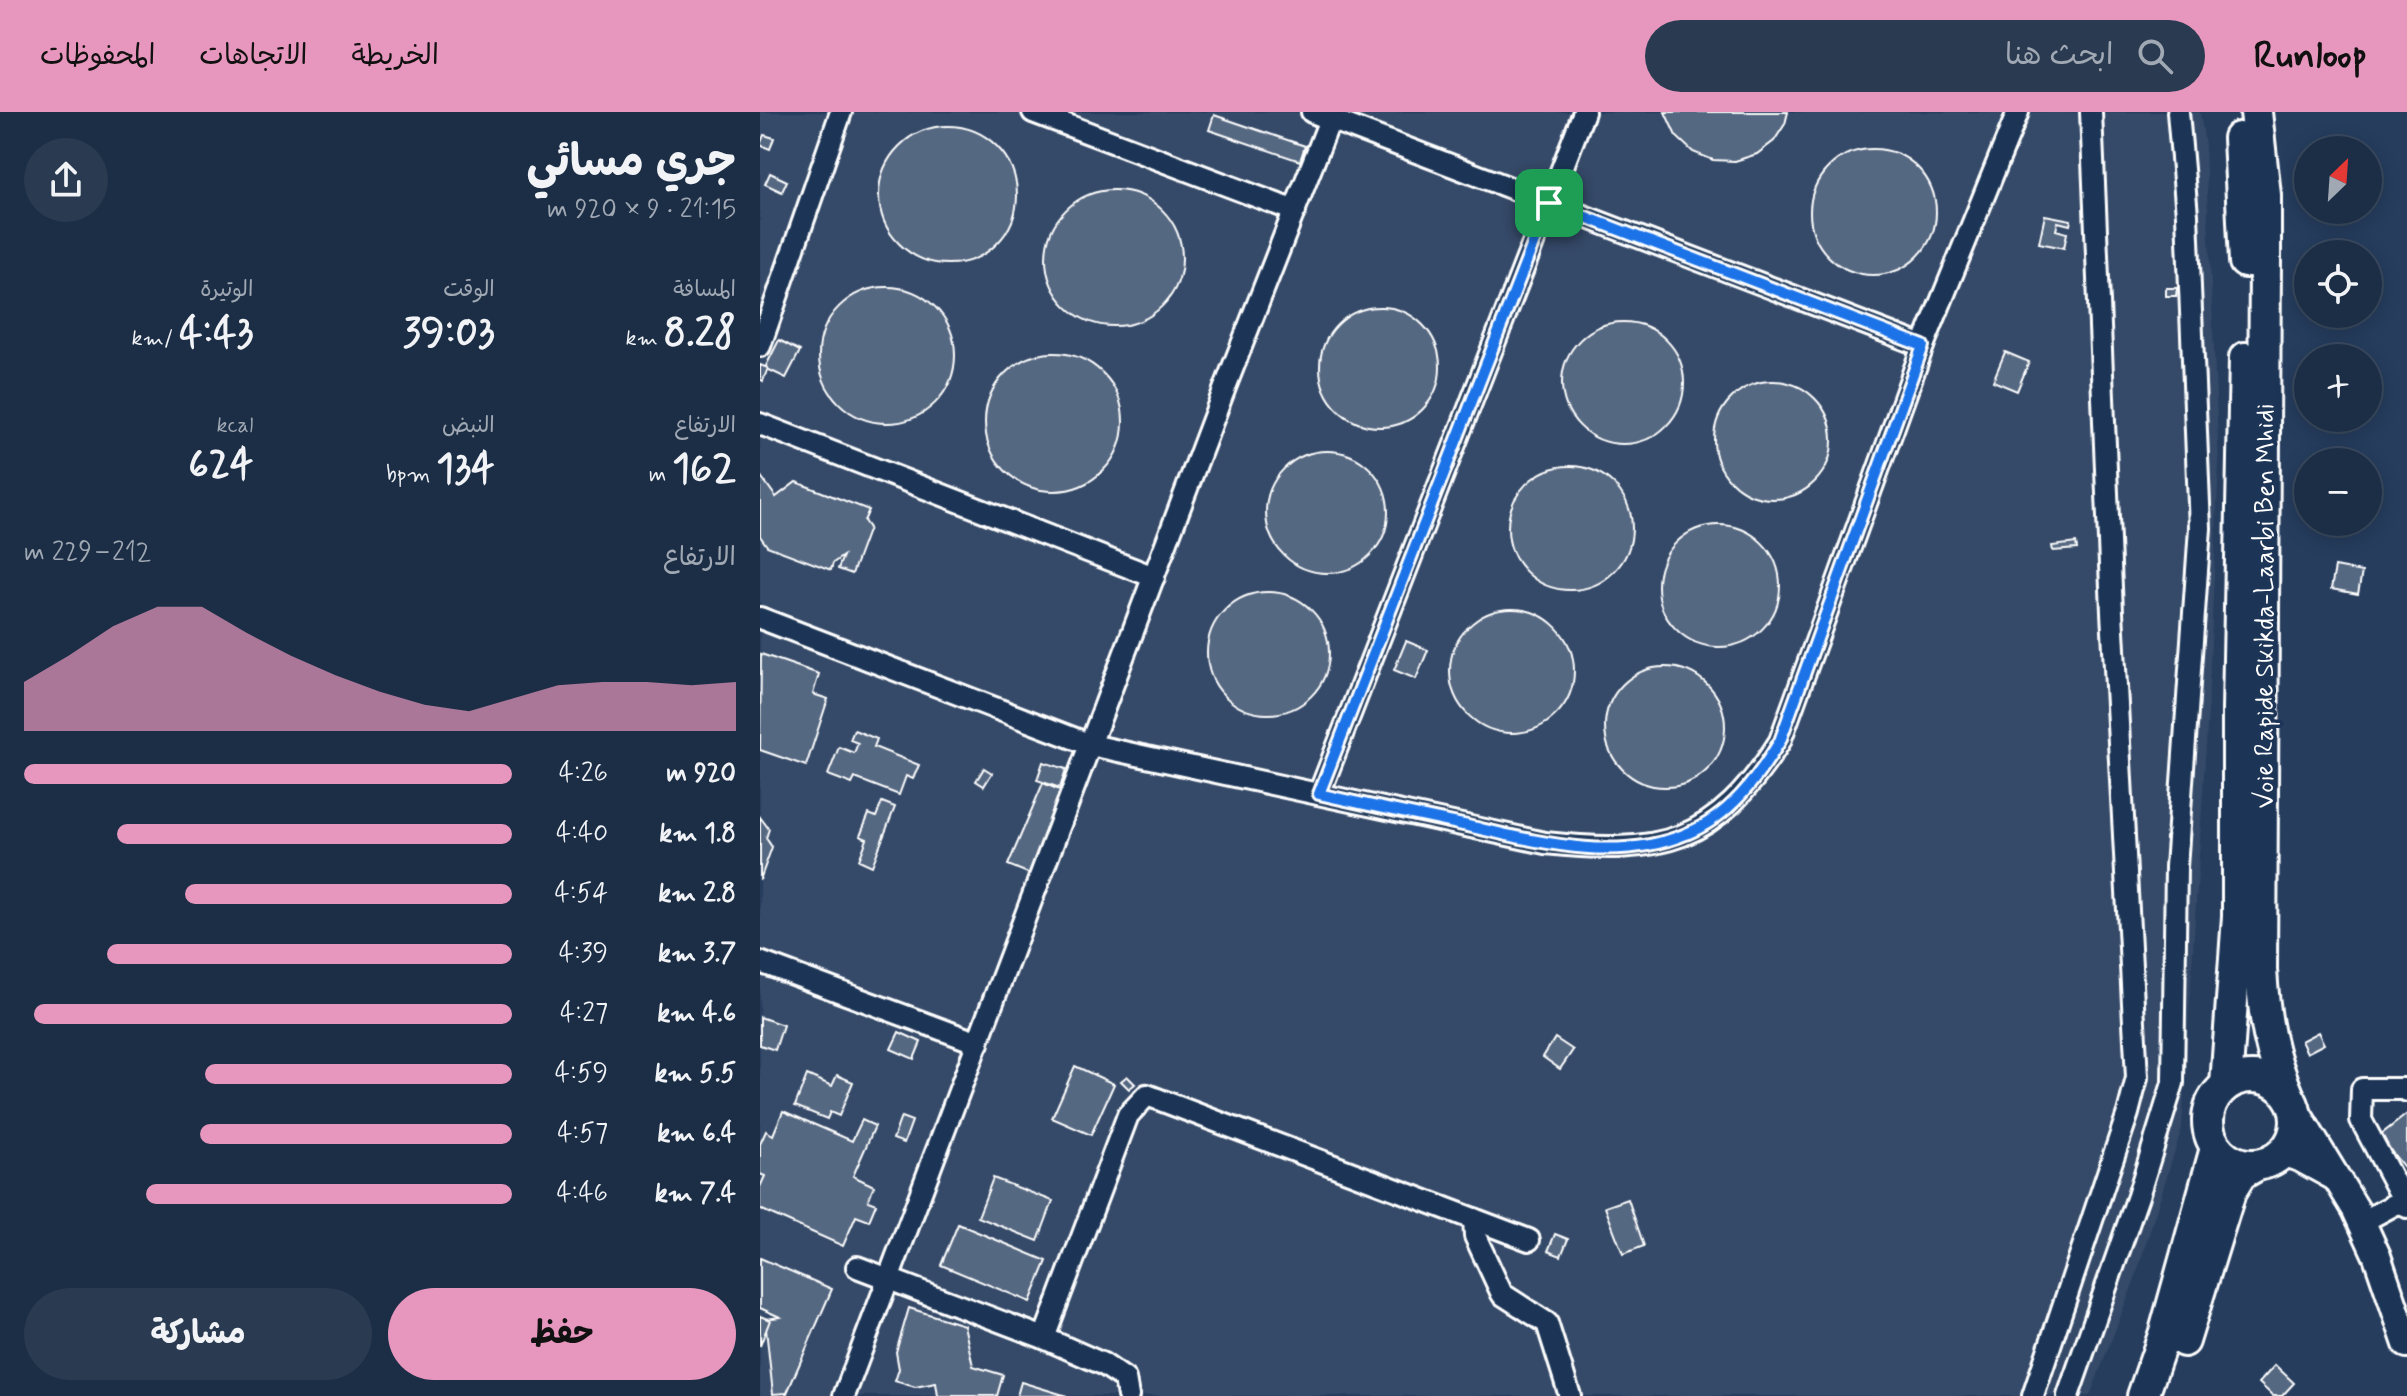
<!DOCTYPE html>
<html lang="ar">
<meta charset="utf-8">
<style>
:root{--surface:#1c2e46;--page:#293a51;--text:#f1f3f6;--muted:#a0a8b3;--line:#3a4a5f;--accent:#e797bd}
body{margin:0;font-family:Mynerve,"Playpen Sans Arabic",sans-serif;background:var(--page);color:var(--text);direction:rtl;height:100vh;display:flex;flex-direction:column;font-size:30px;white-space:nowrap}
*{box-sizing:border-box;margin:0}
p{font-size:26px;color:var(--muted)}
.icon{flex:none;width:44px;height:44px;fill:none;stroke:currentColor;stroke-width:2;stroke-linecap:round;stroke-linejoin:round}
.map{position:relative;flex:1;overflow:hidden;direction:ltr}
.side{display:flex;flex-direction:column;background:var(--surface);width:760px}
.side>*{flex:none}
.needle{width:52px;rotate:25deg}
.buttons{position:absolute;left:1534px;top:24px;display:grid;gap:16px}
.buttons a{display:grid;place-items:center;width:88px;height:88px;border-radius:50%;background:var(--surface);box-shadow:0 4px 20px #0003,0 0 0 2px var(--line);font-size:40px}
.pin{position:absolute;display:grid;place-items:center;width:68px;height:68px;color:#fff;margin:-34px;border-radius:16px;box-shadow:0 4px 12px #0006}
.round{display:grid;place-items:center;flex:none;width:84px;height:84px;border-radius:42px;background:var(--page)}
.overview{display:flex;align-items:center;justify-content:space-between;height:136px;padding:0 24px}
h1{font-size:44px;font-weight:700;line-height:60px}
.figures{display:grid;grid-template-columns:repeat(3,1fr);gap:12px;height:136px;padding:8px 24px}
.figures div{display:grid;align-content:center}
.figures b{font-size:40px;font-weight:700}
.figures small{font-size:22px;font-weight:400}
.figures p{font-size:22px}
.chart{height:224px;padding:16px 24px}
.chart p{display:flex;justify-content:space-between}
.chart svg{width:100%;height:144px;margin-top:8px;fill:var(--accent);opacity:.7}
.button{display:flex;gap:16px;margin-top:auto;padding:16px 24px}
.button a{flex:1;height:92px;border-radius:48px;background:var(--accent);color:#111;font-size:32px;font-weight:700;line-height:92px;text-align:center}
.button a+a{background:var(--page);color:var(--text)}
ul{padding:0 24px;list-style:none;font-size:26px}
li{display:grid;grid-template-columns:128px 96px 1fr;align-items:center;height:60px}
li i{height:20px;border-radius:10px;background:var(--accent)}
header{display:flex;align-items:center;gap:48px;box-sizing:border-box;height:112px;padding:0 40px;background:var(--accent);color:#111}
header strong{font-size:38px}
nav{display:flex;gap:44px;margin-inline-start:auto;font-size:28px}
.search{width:560px;height:72px;background:var(--page);display:flex;align-items:center;gap:20px;box-sizing:border-box;padding:0 28px;border-radius:44px;color:var(--muted);font-size:30px}
main{display:flex;flex:1;min-height:0}
.map>svg:first-child{display:block}
.built{fill:#344a68}
.building{fill:#556781;stroke:#fff;stroke-width:2}
.lines{fill:none;stroke-linecap:round;stroke-linejoin:round}
.minor-casing{stroke:#fff;stroke-width:26}
.major-casing{stroke:#fff;stroke-width:32}
.highway-casing{stroke:#fff;stroke-width:36}
.minor{stroke:#1d3557;stroke-width:20}
.major{stroke:#1d3557;stroke-width:26}
.highway{stroke:#1d3557;stroke-width:30}
.route-casing{stroke:#fff;stroke-width:16}
.route{stroke:#1a73e8;stroke-width:10}
.labels{text-anchor:middle;stroke-width:7;stroke-linejoin:round;paint-order:stroke}
.street-label{font-size:26px;fill:#fff;stroke:#1d3557}
</style>
<header>
<strong>Runloop</strong>
<div class="search"><svg class="icon" aria-label="search" viewBox="0 0 24 24"><circle cx="10" cy="10" r="6"/><path d="M15 15l6 6"/></svg>ابحث هنا</div>
<nav><a>الخريطة</a><a>الاتجاهات</a><a>المحفوظات</a></nav>
</header>
<main>
<div class="map">
<svg width="1647" height="1284" viewBox="0 0 1647 1284">
<rect width="100%" height="100%" fill="#263d5e"/>
<filter id="ink" filterUnits="userSpaceOnUse"><feTurbulence type="fractalNoise" baseFrequency=".0125" numOctaves="2"/><feDisplacementMap in="SourceGraphic" scale="16" xChannelSelector="R" yChannelSelector="G"/><feConvolveMatrix kernelMatrix="1 2 1 2 8 2 1 2 1" color-interpolation-filters="sRGB"/></filter>
<g filter="url(#ink)">
<path class="built" d="M 0,0 L 1440,0 L 1445,33 L 1459,351 L 1448,600 L 1422,1016 L 1376,1164 L 1330,1284 L 0,1284 Z"/>
<g class="building">
<path d="M 905,0 L 1028,0 L 1025,12 L 1014,29 L 997,42 L 975,49 L 953,48 L 933,40 L 916,24 Z"/>
<path d="M 454,3 L 545,34 L 540,49 L 449,18 Z"/>
<circle cx="188" cy="83" r="69"/>
<path d="M 4,23 L 14,26 L 10,37 L 0,33 Z"/>
<circle cx="1113" cy="100" r="63"/>
<path d="M 10,61 L 27,69 L 22,80 L 5,72 Z"/>
<circle cx="354" cy="146" r="68"/>
<path d="M 1285,103 L 1311,108 L 1310,113 L 1298,110 L 1296,118 L 1307,121 L 1304,136 L 1279,131 Z"/>
<circle cx="127" cy="243" r="68"/>
<path d="M 1406,176 L 1417,176 L 1416,184 L 1406,184 Z"/>
<circle cx="620" cy="255" r="60"/>
<circle cx="863" cy="271" r="61"/>
<path d="M 19,228 L 40,239 L 26,266 L 5,256 Z"/>
<path d="M 1245,240 L 1269,250 L 1257,279 L 1233,269 Z"/>
<circle cx="294" cy="310" r="69"/>
<path d="M 0,253 L 8,256 L 3,269 L 0,267 Z"/>
<circle cx="1013" cy="328" r="59"/>
<circle cx="567" cy="400" r="61"/>
<circle cx="810" cy="416" r="62"/>
<path d="M 0,363 L 16,385 L 36,370 L 109,398 L 104,409 L 109,416 L 92,462 L 78,457 L 83,444 L 73,451 L 71,458 L 7,434 L 0,424 Z"/>
<circle cx="959" cy="474" r="61"/>
<path d="M 1316,431 L 1317,437 L 1293,439 L 1292,434 Z"/>
<path d="M 1575,455 L 1602,460 L 1598,482 L 1571,477 Z"/>
<circle cx="508" cy="541" r="61"/>
<circle cx="752" cy="559" r="62"/>
<path d="M 646,529 L 668,538 L 656,567 L 634,558 Z"/>
<path d="M 1,542 L 59,562 L 53,582 L 68,587 L 46,654 L 0,638 Z"/>
<circle cx="905" cy="615" r="60"/>
<path d="M 94,618 L 117,627 L 114,635 L 159,653 L 153,667 L 146,664 L 139,683 L 95,666 L 92,672 L 68,663 L 79,635 L 94,641 L 98,631 L 90,628 Z"/>
<path d="M 283,650 L 306,657 L 300,676 L 277,668 Z"/>
<path d="M 224,656 L 232,661 L 224,674 L 216,669 Z"/>
<path d="M 283,671 L 309,682 L 297,699 L 270,762 L 248,753 Z"/>
<path d="M 122,690 L 135,695 L 112,754 L 99,748 L 107,727 L 100,724 L 109,702 L 116,705 Z"/>
<path d="M 0,705 L 9,717 L 6,726 L 12,735 L 0,768 Z"/>
<path d="M 0,905 L 23,913 L 15,938 L 0,933 Z"/>
<path d="M 139,920 L 161,930 L 154,947 L 131,937 Z"/>
<path d="M 1558,920 L 1564,932 L 1547,941 L 1541,929 Z"/>
<path d="M 795,926 L 813,938 L 800,957 L 783,945 Z"/>
<path d="M 315,954 L 354,972 L 331,1023 L 292,1006 Z"/>
<path d="M 47,963 L 72,974 L 77,963 L 93,970 L 79,1004 L 70,1000 L 67,1007 L 35,994 Z"/>
<path d="M 367,964 L 375,972 L 369,977 L 361,969 Z"/>
<path d="M 23,999 L 92,1029 L 102,1008 L 115,1014 L 93,1064 L 114,1074 L 108,1089 L 116,1092 L 109,1109 L 96,1104 L 83,1134 L 0,1097 L 0,1075 L 5,1064 L 0,1062 L 0,1032 L 6,1019 L 13,1023 Z"/>
<path d="M 1647,1002 L 1647,1059 L 1619,1024 Z"/>
<path d="M 141,1005 L 152,1009 L 144,1031 L 133,1027 Z"/>
<path d="M 233,1066 L 293,1089 L 278,1129 L 218,1105 Z"/>
<path d="M 868,1087 L 884,1134 L 863,1142 L 845,1095 Z"/>
<path d="M 198,1112 L 287,1149 L 270,1190 L 181,1153 Z"/>
<path d="M 795,1122 L 808,1127 L 801,1144 L 788,1139 Z"/>
<path d="M 0,1146 L 72,1177 L 27,1281 L 13,1282 L 5,1207 L 20,1205 L 0,1196 Z"/>
<path d="M 149,1196 L 204,1213 L 213,1254 L 243,1263 L 237,1284 L 178,1284 L 176,1271 L 155,1275 L 135,1269 L 139,1257 L 136,1240 Z"/>
<path d="M 0,1204 L 10,1208 L 0,1234 Z"/>
<path d="M 1515,1253 L 1534,1271 L 1522,1284 L 1513,1284 L 1499,1271 Z"/>
<path d="M 261,1270 L 307,1284 L 257,1284 Z"/>
</g>
<g class="lines">
<g class="minor-casing">
<g id="minor">
<path d="M 273,0 L 535,99"/>
<path d="M 552,0 L 1163,234"/>
<path d="M 0,234 L 81,0"/>
<path d="M 0,312 L 394,465"/>
<path d="M 0,506 L 331,633 L 785,731 C 901,743 955,733 1020,629 L 1163,234 L 1258,0"/>
<path d="M 559,682 L 824,0"/>
<path d="M 0,850 L 218,931"/>
<path d="M 1647,979 L 1645,977 L 1602,977 L 1601,1008 L 1647,1095"/>
<path d="M 714,1107 L 715,1124 L 742,1182 L 787,1211 L 810,1284"/>
<path d="M 1602,1110 L 1643,1088"/>
<path d="M 97,1155 L 284,1226 L 343,1252 L 365,1267 L 368,1284"/>
<path d="M 284,1226 L 368,1003 L 387,983 L 769,1128"/>
<path d="M 84,1284 L 466,273 L 573,0"/>
<path d="M 1273,1284 L 1368,1001 L 1377,966 L 1352,500 L 1331,0"/>
<path d="M 1308,1284 L 1378,1084 L 1413,971 L 1416,755 L 1440,416 L 1427,103 L 1418,0"/>
</g>
</g>
<g class="major-casing">
<g id="major">
<path d="M 1534,996 L 1596,1098 L 1617,1144 L 1647,1232"/>
<path d="M 1523,1041 L 1540,1046 L 1573,1064"/>
</g>
</g>
<g class="highway-casing">
<g id="highway">
<path d="M 1496,0 L 1505,83 L 1505,146 L 1501,858 C 1504,906 1510,941 1529,985"/>
<path d="M 1479,26 L 1485,150"/>
<circle cx="1492" cy="1009" r="44"/>
<path d="M 1466,973 L 1478,804 L 1478,597 L 1485,246"/>
<path d="M 1424,1229 L 1470,1080 L 1481,1062 L 1495,1054"/>
<path d="M 1383,1284 L 1405,1220 L 1456,1036"/>
</g>
</g>
<use href="#minor" class="minor"/>
<use href="#major" class="major"/>
<use href="#highway" class="highway"/>
</g>
</g>
<g class="lines" filter="url(#ink)">
<g class="route-casing">
<path id="route" d="M 789,91 L 1163,234 L 1020,629 C 997,667 969,705 926,722 C 855,752 775,729 703,713 C 655,703 607,693 559,682 Z"/>
</g>
<use href="#route" class="route"/>
</g>
<g class="labels">
<g class="street-label">
<text transform="translate(1504 494) rotate(-90)" y="9">Voie Rapide Skikda-Laarbi Ben Mhidi</text>
</g>
</g>
</svg>
<div class="buttons">
<a><svg class="needle" viewBox="-14 -14 28 28"><path d="M0-13l5 13h-10z" fill="#e53935"/><path d="M0 13l5-13h-10z" fill="#a0a8b3"/></svg></a>
<a><svg class="icon" aria-label="locate" viewBox="0 0 24 24"><circle cx="12" cy="12" r="6"/><path d="M12 2v4M12 18v4M2 12h4M18 12h4"/></svg></a>
<a>+</a>
<a>−</a>
</div>
<div class="pin" style="left:789px;top:91px;background:#1e9e55"><svg class="icon" aria-label="arrive" viewBox="0 0 24 24"><path d="M6 21V4h12l-3 4 3 4H6"/></svg></div>
</div>
<section class="side">
<div class="overview"><div><h1>جري مسائي</h1><p>21:15 · 9 × 920 m</p></div><a class="round"><svg class="icon" aria-label="share" viewBox="0 0 24 24"><path d="M12 15V3M7 8l5-5 5 5M5 13v7h14v-7"/></svg></a></div>
<div class="figures">
<div><p>المسافة</p><b>8.28<small> km</small></b></div>
<div><p>الوقت</p><b>39:03</b></div>
<div><p>الوتيرة</p><b>4:43<small> /km</small></b></div>
</div>
<div class="figures">
<div><p>الارتفاع</p><b>162<small> m</small></b></div>
<div><p>النبض</p><b>134<small> bpm</small></b></div>
<div><p>kcal</p><b>624</b></div>
</div>
<div class="chart"><p><span>الارتفاع</span>212–229 m</p>
<svg viewBox="0 0 160 44" preserveAspectRatio="none"><path d="M0 44V29L10 21L20 12L30 6L40 6L50 14L60 21L70 27L80 32L90 36L100 38L110 34L120 30L130 29L140 29L150 30L160 29V44z"/></svg>
</div>
<ul>
<li><b>920 m</b>4:26<i style="width:100%"></i></li>
<li><b>1.8 km</b>4:40<i style="width:81%"></i></li>
<li><b>2.8 km</b>4:54<i style="width:67%"></i></li>
<li><b>3.7 km</b>4:39<i style="width:83%"></i></li>
<li><b>4.6 km</b>4:27<i style="width:98%"></i></li>
<li><b>5.5 km</b>4:59<i style="width:63%"></i></li>
<li><b>6.4 km</b>4:57<i style="width:64%"></i></li>
<li><b>7.4 km</b>4:46<i style="width:75%"></i></li>
</ul>
<div class="button"><a>حفظ</a><a>مشاركة</a></div>
</section>
</main>
